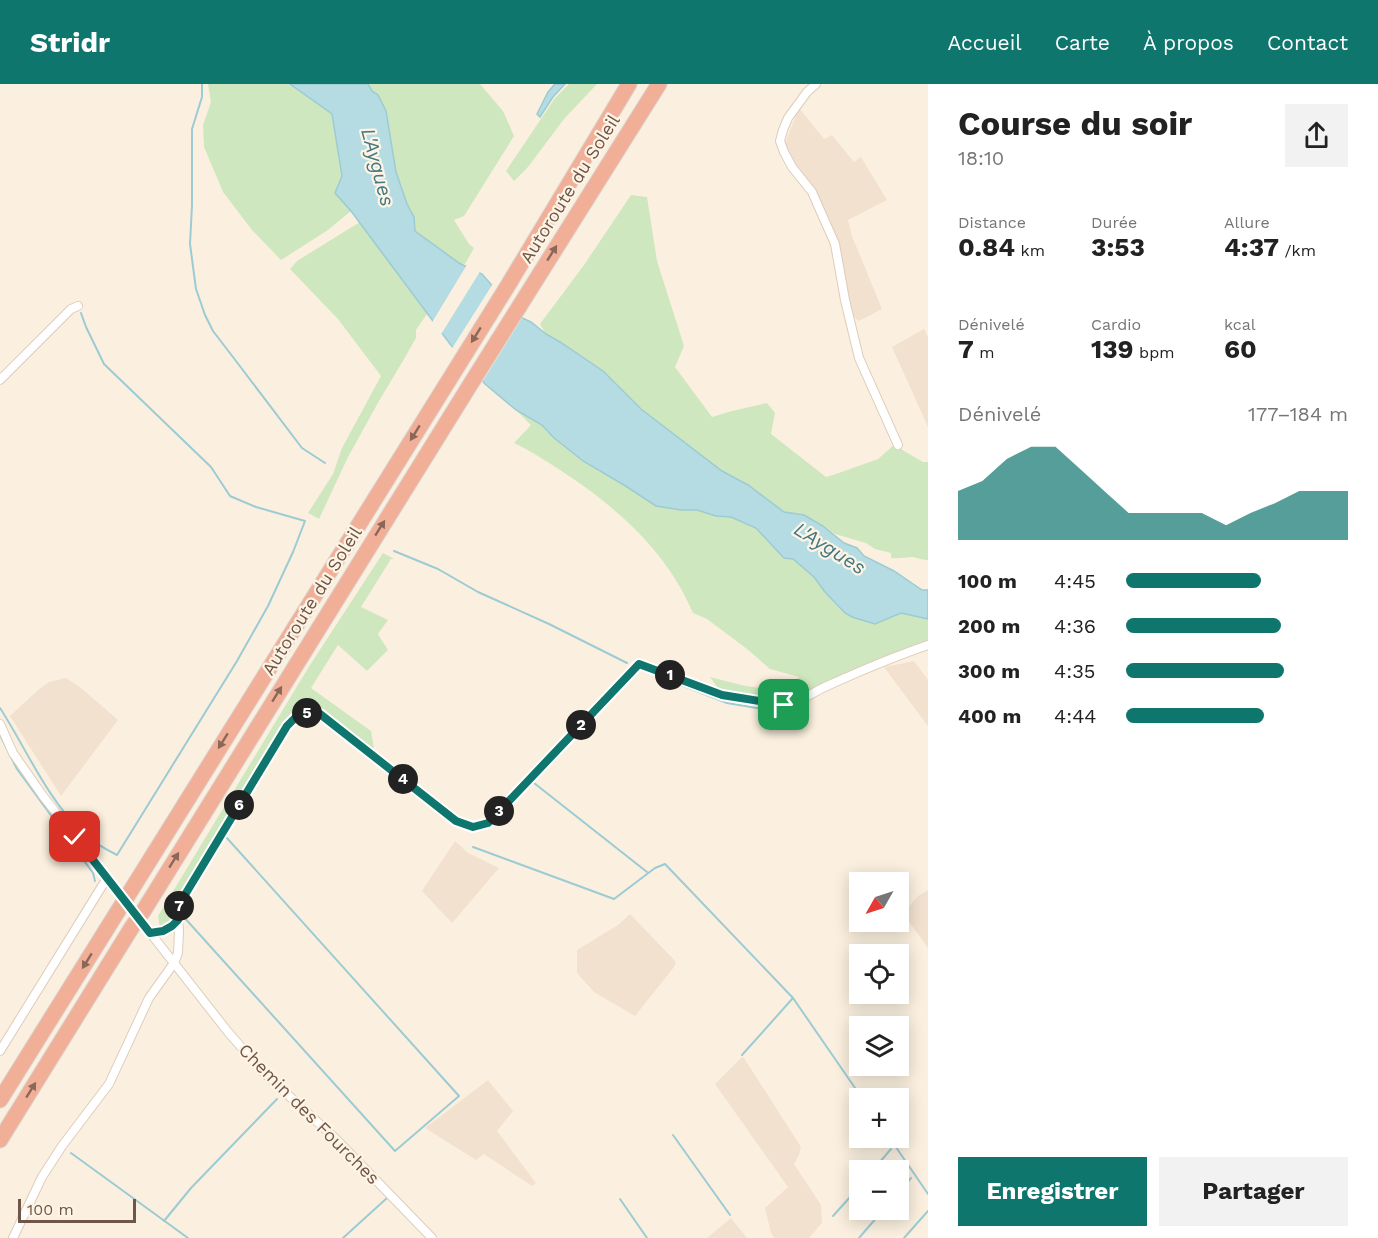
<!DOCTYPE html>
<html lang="fr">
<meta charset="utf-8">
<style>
:root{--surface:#fff;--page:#f2f2f2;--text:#222;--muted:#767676;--accent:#0f766e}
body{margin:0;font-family:"Work Sans",sans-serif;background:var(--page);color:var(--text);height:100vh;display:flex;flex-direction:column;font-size:22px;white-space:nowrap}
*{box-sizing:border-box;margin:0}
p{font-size:20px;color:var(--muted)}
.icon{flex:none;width:33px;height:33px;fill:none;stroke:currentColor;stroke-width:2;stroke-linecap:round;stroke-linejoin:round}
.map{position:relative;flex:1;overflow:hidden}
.side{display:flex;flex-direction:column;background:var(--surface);width:450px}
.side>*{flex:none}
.needle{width:39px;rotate:231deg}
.buttons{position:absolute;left:849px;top:788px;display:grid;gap:12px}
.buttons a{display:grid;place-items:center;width:60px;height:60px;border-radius:0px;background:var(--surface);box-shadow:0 3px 15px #0003;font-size:30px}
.scale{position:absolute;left:18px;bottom:15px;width:118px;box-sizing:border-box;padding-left:6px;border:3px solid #6f5649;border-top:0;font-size:16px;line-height:21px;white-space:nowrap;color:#6f5649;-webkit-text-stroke:4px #fef4e5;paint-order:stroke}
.pin{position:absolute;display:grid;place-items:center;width:51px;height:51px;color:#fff;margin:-26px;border-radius:12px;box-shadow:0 3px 9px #0006}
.km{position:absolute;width:30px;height:30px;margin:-15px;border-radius:50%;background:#222;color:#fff;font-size:16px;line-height:30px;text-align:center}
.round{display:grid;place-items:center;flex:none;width:63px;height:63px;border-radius:0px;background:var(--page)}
.overview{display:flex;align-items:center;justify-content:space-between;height:102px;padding:0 30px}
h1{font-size:33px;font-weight:700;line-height:45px}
.stats{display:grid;grid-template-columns:repeat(3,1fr);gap:9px;height:102px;padding:6px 30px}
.stats div{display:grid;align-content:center}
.stats b{font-size:26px;font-weight:700}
.stats small{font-size:16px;font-weight:400}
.stats p{font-size:16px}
.chart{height:168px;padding:12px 30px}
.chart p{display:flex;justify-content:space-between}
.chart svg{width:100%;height:108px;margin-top:6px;fill:var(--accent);opacity:.7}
.action{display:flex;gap:12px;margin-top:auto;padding:12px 30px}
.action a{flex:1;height:69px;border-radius:0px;background:var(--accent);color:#fff;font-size:24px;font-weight:700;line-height:69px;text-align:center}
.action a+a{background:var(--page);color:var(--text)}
ul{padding:0 30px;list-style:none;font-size:20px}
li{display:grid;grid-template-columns:96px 72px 1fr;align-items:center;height:45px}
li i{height:15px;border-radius:8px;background:var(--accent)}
header{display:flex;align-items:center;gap:36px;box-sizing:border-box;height:84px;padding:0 30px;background:var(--accent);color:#fff}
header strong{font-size:28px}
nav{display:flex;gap:33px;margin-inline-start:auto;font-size:21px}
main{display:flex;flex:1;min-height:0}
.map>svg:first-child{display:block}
.residential{fill:#f2e1ce}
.green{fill:#cfe7bf}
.water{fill:#b5dce2;stroke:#9ccbd4;stroke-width:1.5}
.pier{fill:#fbf0df}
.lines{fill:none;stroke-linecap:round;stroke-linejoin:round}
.stream{stroke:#9ccbd4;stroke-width:2}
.minor-casing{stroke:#deccbc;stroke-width:10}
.motorway-casing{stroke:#dad3d0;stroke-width:17}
.minor{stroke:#fff;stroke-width:8}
.motorway{stroke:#f2af98;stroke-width:15}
.motorway-bridge-casing{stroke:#dad3d0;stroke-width:17;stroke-linecap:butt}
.motorway-bridge{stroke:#f2af98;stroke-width:15}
.oneway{fill:#896859}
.route-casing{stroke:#fff;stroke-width:12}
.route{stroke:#0f766e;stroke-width:8}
.labels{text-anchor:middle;stroke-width:4.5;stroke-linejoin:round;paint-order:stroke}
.street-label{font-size:18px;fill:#6f5649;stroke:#fef4e5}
.water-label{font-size:20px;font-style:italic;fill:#447882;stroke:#fef4e5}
</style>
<header>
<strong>Stridr</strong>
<nav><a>Accueil</a><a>Carte</a><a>À propos</a><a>Contact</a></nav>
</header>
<main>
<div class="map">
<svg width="928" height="1154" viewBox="0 0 928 1154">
<rect width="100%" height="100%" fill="#fbf0df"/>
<g class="residential">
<path d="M 799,24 L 824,55 L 832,51 L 854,78 L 861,73 L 887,116 L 848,136 L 852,152 L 882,225 L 859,237 L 850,230 L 837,159 L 819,112 L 792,80 L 785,59 Z"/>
<path d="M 924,245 L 928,253 L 928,343 L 892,263 Z"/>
<path d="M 914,577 L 928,596 L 928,642 L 884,583 Z"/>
<path d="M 66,594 L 81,604 L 118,636 L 61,712 L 10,632 L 38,606 L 49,598 Z"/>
<path d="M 455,757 L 468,769 L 499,784 L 452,839 L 422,807 Z"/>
<path d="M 928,806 L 928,864 L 903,829 L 918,812 Z"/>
<path d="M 630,830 L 676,878 L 674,883 L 635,932 L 594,908 L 577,889 L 577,866 L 618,841 Z"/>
<path d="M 742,973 L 744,974 L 801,1063 L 799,1071 L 794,1080 L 821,1121 L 822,1139 L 809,1154 L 774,1154 L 771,1149 L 765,1124 L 788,1103 L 715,1000 Z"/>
<path d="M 488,996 L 513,1027 L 497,1047 L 536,1099 L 532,1102 L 484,1070 L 476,1076 L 425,1044 Z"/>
<path d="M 731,1134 L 747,1154 L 707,1154 Z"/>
</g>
<g class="green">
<path d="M 208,0 L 290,0 L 332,30 L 342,92 L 336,109 L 351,127 L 328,146 L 281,176 L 252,146 L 223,108 L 204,63 L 203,41 L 211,18 Z"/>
<path d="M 368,0 L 480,0 L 503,27 L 514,52 L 464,132 L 454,136 L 469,160 L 474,164 L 465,180 L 459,179 L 415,147 L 414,133 L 407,120 L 396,88 L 378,11 L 372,7 Z"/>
<path d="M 569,0 L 597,0 L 564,35 L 528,83 L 514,97 L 506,87 L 555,14 Z"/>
<path d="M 631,111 L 647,113 L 657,177 L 684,262 L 675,283 L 712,333 L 732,327 L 767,319 L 775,329 L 771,350 L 826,393 L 836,390 L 878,375 L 894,361 L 923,378 L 928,378 L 928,476 C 922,476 918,474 913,473 C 906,473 899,475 891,474 L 891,469 L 875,465 L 866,459 L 835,450 L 823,442 L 804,431 L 784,428 L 748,401 L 722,388 L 641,325 L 603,287 L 560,258 L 546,251 L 540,240 L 584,181 Z"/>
<path d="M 360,138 L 427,230 L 416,246 L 416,254 L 404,275 L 379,317 L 348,373 L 319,435 L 308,429 L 333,390 L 342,364 L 381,292 L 338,235 L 290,185 L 297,177 Z"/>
<path d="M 516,326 L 542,341 L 553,353 L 583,377 L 624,401 L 656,422 L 681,426 L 697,426 L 716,432 L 731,433 L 756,444 L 784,474 L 793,475 L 814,493 L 825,508 L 845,529 L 852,533 L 875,540 L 901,528 L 928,535 L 928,557 L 885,572 L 798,612 L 784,617 L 720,607 L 710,593 C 735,599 778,615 799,593 L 770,585 L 747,565 L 707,535 L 693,529 C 668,470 621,427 569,392 C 551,380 533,368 514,359 L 531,341 Z"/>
<path d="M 383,469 L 394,475 L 391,475 L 361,523 L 388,536 L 378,550 L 388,566 L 367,587 L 338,561 L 311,604 L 371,647 L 374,665 L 317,623 L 300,620 L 287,634 L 173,822 L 168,840 L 160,844 L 158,832 L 310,581 Z"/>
</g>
<g class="water">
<path d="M 290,0 L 368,0 L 372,7 L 378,11 L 386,27 L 396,88 L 407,120 L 414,133 L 415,147 L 459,179 L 482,190 L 520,233 L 531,238 L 546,250 L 560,258 L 603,287 L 641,325 L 722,387 L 748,401 L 784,428 L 804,431 L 823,442 L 844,459 L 857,464 L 864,472 L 894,487 L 922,506 L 928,506 L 928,535 L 901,529 L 875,540 L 852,533 L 845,529 L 825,508 L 814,493 L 793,475 L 784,474 L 756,444 L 731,433 L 716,432 L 697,426 L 681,426 L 656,422 L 624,401 L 583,377 L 553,353 L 542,341 L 516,326 L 485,300 L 450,260 L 351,127 L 335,109 L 342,92 L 332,30 Z"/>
<path d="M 555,0 L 565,0 L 553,13 L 540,33 L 537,30 L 548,8 Z"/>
</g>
<g class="pier">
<path d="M 468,179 L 481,186 L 440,252 L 431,240 Z"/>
<path d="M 494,198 L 513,220 L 524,231 L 481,300 L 451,266 Z"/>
</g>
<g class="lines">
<g class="stream">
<path d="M 202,0 L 202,13 L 192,45 L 192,121 L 190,160 L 196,205 L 205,231 L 213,247 L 236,277 L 302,364 L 325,379"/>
<path d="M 394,467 L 438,485 L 478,508 L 549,540 L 627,579"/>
<path d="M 638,584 L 727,619 L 768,626 L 784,624"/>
<path d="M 0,624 C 27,666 46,713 82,748 C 92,758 105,765 117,771 L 237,577 L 268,522 L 293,468 L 305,437 L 256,423 L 230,412 L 211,383 L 104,280 L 86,243 L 81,229"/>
<path d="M 0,651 L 17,685 L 93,789 L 95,797"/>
<path d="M 534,699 L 647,788"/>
<path d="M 473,763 L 614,815 L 655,784 L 665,780 L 793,914 L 862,1014"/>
<path d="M 182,831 L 395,1067 L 459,1012 L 226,753"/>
<path d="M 742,971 L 793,914"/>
<path d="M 673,1051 L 730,1131"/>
<path d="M 889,1053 L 928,1110"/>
<path d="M 71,1069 L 188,1154"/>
<path d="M 873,1086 L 891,1065"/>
<path d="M 898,1109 L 911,1094"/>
<path d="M 620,1115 L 647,1154"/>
<path d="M 833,1132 L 860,1102"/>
<path d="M 164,1137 L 191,1104 L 277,1015"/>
<path d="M 343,1154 L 387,1114"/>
<path d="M 859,1154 L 884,1125"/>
<path d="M 904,1154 L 928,1127"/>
</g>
<g class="minor-casing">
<g id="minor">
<path d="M 816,0 L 807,8 L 788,34 L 783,46 L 780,57 L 784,68 L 792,83 L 812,108 L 835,160 L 845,216 L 859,274 L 898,361"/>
<path d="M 0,296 L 71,225 L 78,222"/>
<path d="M 0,640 L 13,669 L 43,712 L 228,948 L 263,988 L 338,1057 L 432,1154"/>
<path d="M 150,849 C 162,847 170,844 178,836"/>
<path d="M 0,967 L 107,794"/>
<path d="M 13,1154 L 42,1093 L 62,1062 L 109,1000 L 149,914 L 174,879 L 178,869 L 179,846 L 178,836 L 180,819 L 287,642 L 301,628 L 320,630 L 456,737 L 473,743 L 488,739 L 639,580 L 722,611 L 784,621 C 799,619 813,608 827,602 C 860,587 893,573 928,561"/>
</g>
</g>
<g class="motorway-casing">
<g id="motorway">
<path d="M 130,808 L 507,203 L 629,0"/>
<path d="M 144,826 L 470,301 L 659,0"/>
<path d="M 0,1016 L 118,827"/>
<path d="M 0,1056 L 132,843"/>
</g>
</g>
<use href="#minor" class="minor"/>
<use href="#motorway" class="motorway"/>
<g class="motorway-bridge-casing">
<g id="motorway-bridge">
<path d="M 118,827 L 130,808"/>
<path d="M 132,843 L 144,826"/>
</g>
</g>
<use href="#motorway-bridge" class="motorway-bridge"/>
</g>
<defs><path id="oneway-solid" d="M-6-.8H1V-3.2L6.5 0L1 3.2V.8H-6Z" transform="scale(1.5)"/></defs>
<g class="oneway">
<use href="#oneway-solid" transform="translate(552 169) rotate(-58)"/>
<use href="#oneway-solid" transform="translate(476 251) rotate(122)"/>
<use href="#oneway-solid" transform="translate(415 349) rotate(122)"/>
<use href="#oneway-solid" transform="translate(380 444) rotate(-58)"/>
<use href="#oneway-solid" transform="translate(277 610) rotate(-58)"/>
<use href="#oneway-solid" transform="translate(223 657) rotate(122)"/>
<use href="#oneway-solid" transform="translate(174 776) rotate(-58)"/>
<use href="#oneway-solid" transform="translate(87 877) rotate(122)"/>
<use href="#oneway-solid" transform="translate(31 1006) rotate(-58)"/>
</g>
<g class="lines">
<g class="route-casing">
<path id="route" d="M 75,753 L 150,849 L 163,847 L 172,842 L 178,836 L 180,819 L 287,642 L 301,628 L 320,630 L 456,737 L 473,743 L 488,739 L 639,580 L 722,611 L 784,621"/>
</g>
<use href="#route" class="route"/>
</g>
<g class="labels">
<g class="street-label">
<text transform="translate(570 105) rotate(-58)" y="6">Autoroute du Soleil</text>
<text transform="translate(312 517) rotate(-58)" y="6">Autoroute du Soleil</text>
<text transform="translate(309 1030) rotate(45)" y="6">Chemin des Fourches</text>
</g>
<g class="water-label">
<text transform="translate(378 83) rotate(75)" y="7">L'Aygues</text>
<text transform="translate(830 464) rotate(32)" y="7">L'Aygues</text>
</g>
</g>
</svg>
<div class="buttons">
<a><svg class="needle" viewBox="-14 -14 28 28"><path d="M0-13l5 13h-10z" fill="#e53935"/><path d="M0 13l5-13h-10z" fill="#767676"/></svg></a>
<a><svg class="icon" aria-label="locate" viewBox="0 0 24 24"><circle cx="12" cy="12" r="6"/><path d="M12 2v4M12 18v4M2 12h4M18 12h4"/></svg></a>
<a><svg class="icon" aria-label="layers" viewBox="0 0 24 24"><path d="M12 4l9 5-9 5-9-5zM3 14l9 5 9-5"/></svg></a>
<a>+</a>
<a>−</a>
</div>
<div class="scale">100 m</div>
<div class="pin" style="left:784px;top:621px;background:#1e9e55"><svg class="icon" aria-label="arrive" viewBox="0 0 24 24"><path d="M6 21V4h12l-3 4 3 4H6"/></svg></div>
<div class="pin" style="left:75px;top:753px;background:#d93025"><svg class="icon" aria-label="check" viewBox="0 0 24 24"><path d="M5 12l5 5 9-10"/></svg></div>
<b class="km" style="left:670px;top:591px">1</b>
<b class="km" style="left:581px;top:641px">2</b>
<b class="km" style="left:499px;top:727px">3</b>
<b class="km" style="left:403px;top:695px">4</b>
<b class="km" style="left:307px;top:629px">5</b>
<b class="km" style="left:239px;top:721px">6</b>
<b class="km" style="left:179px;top:822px">7</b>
</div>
<section class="side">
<div class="overview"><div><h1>Course du soir</h1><p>18:10</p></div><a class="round"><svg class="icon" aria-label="share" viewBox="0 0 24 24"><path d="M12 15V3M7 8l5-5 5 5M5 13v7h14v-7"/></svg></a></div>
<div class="stats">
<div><p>Distance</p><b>0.84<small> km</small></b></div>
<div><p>Durée</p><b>3:53</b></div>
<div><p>Allure</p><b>4:37<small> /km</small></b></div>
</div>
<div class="stats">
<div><p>Dénivelé</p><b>7<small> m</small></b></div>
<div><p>Cardio</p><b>139<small> bpm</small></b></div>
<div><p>kcal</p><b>60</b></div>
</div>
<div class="chart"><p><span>Dénivelé</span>177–184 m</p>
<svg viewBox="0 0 160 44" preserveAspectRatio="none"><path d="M0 44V24L10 20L20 11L30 6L40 6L50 15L60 24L70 33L80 33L90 33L100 33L110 38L120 33L130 29L140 24L150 24L160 24V44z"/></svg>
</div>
<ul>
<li><b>100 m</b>4:45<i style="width:61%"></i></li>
<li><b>200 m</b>4:36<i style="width:70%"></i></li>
<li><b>300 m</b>4:35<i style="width:71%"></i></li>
<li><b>400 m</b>4:44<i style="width:62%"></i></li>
</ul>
<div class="action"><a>Enregistrer</a><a>Partager</a></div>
</section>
</main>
